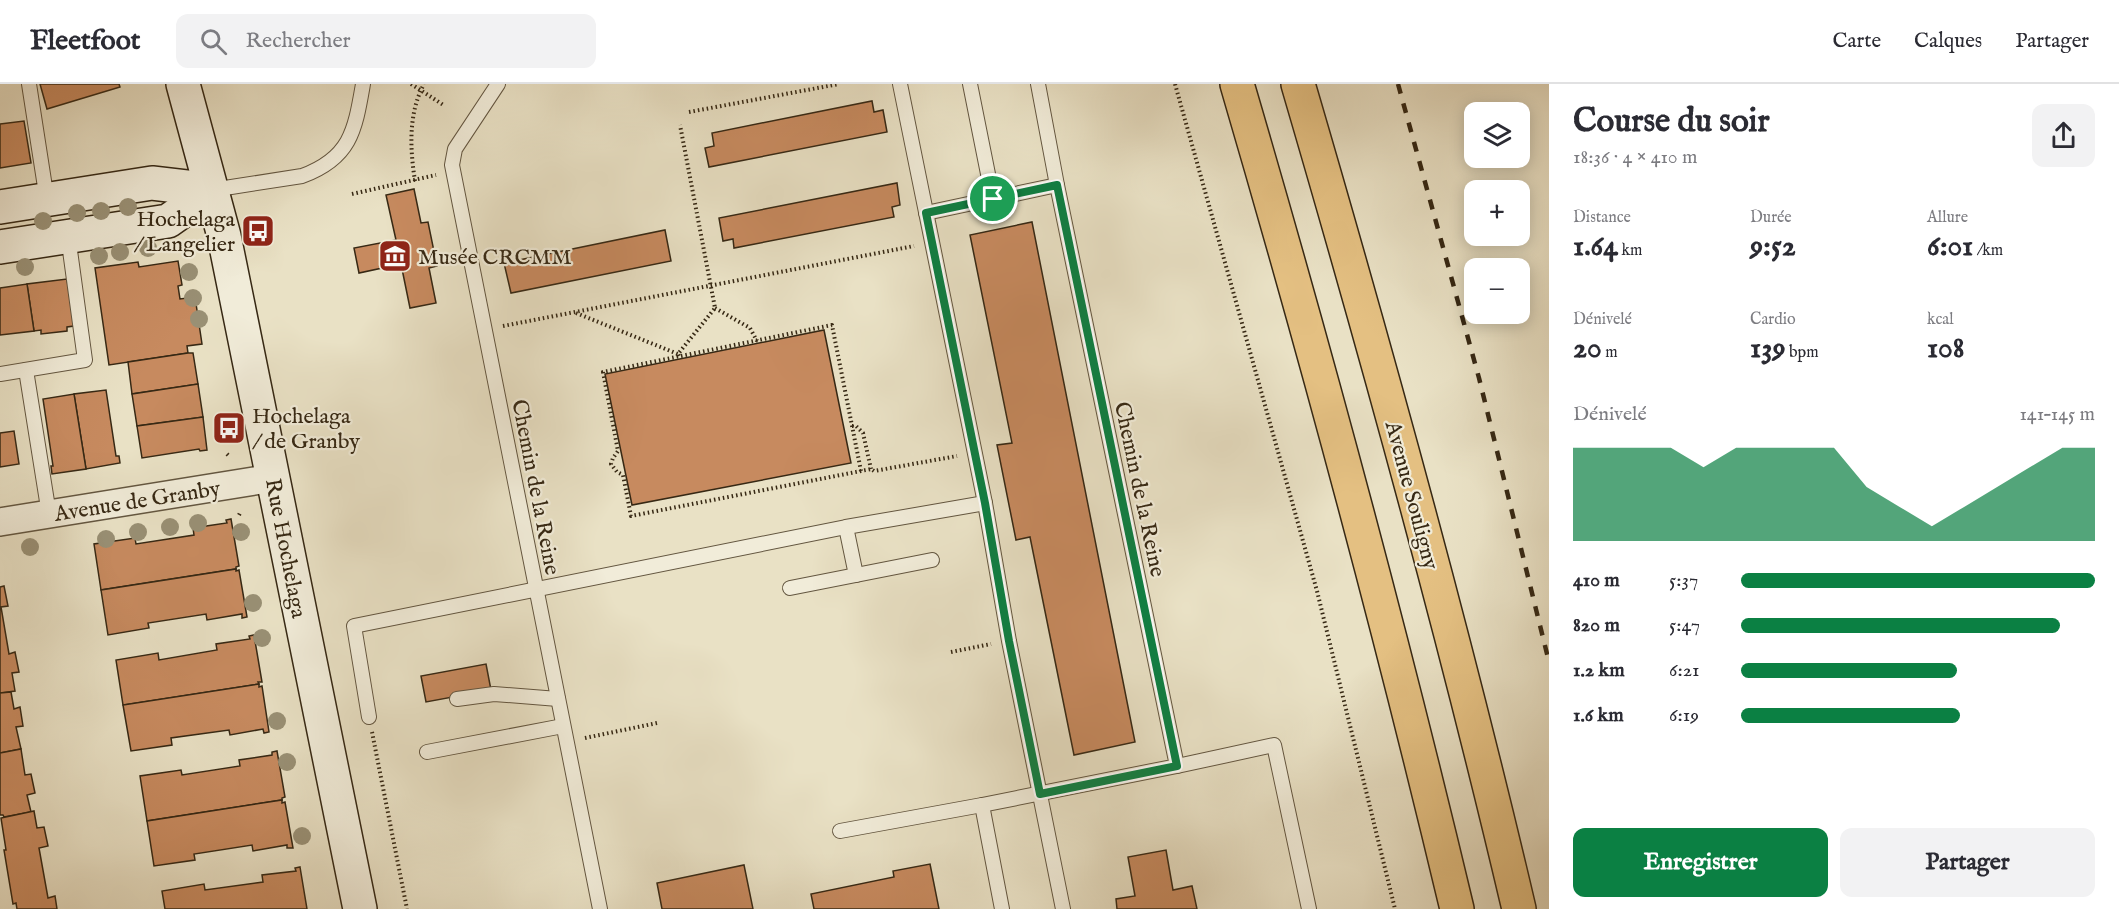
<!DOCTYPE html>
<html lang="fr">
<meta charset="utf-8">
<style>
:root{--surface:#fff;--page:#f2f2f3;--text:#2b2b33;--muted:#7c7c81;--line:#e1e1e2;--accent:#0b8043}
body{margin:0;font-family:"IM FELL English",serif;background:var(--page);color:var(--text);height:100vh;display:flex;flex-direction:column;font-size:22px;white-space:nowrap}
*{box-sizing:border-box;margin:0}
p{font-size:20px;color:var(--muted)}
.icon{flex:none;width:33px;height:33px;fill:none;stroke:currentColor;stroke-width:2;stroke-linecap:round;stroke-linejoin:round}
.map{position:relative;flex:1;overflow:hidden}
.drawer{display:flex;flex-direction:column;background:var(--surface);width:570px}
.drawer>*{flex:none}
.tools{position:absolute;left:1464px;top:18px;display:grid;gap:12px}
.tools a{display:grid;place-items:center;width:66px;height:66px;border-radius:12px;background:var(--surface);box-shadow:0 3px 15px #0003;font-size:30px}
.pin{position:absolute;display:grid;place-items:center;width:51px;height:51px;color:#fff;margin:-26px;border:3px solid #fff;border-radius:50%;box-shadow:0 2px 6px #0007}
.round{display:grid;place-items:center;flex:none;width:63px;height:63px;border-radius:12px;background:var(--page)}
.overview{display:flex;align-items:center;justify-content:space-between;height:102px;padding:0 24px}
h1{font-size:33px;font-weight:800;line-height:45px}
.metrics{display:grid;grid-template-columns:repeat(3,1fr);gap:9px;height:102px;padding:6px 24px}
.metrics div{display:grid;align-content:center}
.metrics b{font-size:30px;font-weight:800}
.metrics small{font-size:16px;font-weight:400}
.metrics p{font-size:16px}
.chart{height:168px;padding:12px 24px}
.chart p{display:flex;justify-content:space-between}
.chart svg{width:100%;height:108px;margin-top:6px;fill:var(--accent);opacity:.7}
.cta{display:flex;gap:12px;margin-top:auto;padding:12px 24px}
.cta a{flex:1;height:69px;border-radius:12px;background:var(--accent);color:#fff;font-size:24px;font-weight:800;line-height:69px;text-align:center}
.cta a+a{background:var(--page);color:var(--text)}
ul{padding:0 24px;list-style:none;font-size:20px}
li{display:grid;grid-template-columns:96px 72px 1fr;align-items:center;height:45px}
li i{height:15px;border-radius:8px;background:var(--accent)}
header{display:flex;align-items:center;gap:36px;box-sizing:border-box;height:84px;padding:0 30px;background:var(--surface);border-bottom:2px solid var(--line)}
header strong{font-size:28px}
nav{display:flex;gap:33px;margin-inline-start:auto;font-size:21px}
.search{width:420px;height:54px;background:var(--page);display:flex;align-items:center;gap:15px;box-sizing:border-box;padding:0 21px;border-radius:12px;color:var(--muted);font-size:22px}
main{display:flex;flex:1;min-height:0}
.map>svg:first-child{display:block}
.building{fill:#c78a5f;stroke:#362814;stroke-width:1.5}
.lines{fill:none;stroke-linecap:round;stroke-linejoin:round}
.service-casing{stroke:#635640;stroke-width:16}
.minor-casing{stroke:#635640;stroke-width:30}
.secondary-casing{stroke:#362814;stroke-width:36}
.trunk-casing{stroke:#362814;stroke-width:36}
.path{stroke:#362814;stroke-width:4;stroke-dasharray:1.5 3;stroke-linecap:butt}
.service{stroke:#f1ecd9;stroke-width:14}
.minor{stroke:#f1ecd9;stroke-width:27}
.secondary{stroke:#f1ecd9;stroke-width:33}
.trunk{stroke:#e4c082;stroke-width:33}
.rail{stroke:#362814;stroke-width:4.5;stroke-dasharray:10 10;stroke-linecap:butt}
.tree{fill:#999075}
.route-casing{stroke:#fff;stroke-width:12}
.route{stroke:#0b8043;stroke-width:8}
.labels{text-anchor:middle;stroke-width:4.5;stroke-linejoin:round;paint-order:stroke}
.poi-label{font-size:22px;fill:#362814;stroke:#f1ecd9;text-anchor:start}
.street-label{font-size:22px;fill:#362814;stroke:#f1ecd9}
</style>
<header>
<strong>Fleetfoot</strong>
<div class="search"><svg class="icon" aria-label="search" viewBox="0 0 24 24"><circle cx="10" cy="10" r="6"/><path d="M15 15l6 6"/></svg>Rechercher</div>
<nav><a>Carte</a><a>Calques</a><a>Partager</a></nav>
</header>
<main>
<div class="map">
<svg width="1549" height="825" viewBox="0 0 1549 825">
<rect width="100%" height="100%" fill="#e9e1c5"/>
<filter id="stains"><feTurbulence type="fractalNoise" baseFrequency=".00333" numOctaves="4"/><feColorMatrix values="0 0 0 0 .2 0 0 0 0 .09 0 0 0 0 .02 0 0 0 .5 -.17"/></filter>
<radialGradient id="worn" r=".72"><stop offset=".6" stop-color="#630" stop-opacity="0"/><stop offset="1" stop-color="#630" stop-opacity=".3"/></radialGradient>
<g class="building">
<path d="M 40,0 L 119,0 L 120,3 L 47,25 Z"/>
<path d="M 872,17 L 874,28 L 883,26 L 887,48 L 709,83 L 705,64 L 714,62 L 712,49 Z"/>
<path d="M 24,37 L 31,79 L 0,84 L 0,40 Z"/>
<path d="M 897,99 L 900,121 L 892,123 L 894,133 L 734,164 L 733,155 L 723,157 L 719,134 Z"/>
<path d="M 414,105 L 421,139 L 428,138 L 437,182 L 429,184 L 436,219 L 410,224 L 401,180 L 359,189 L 354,164 L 396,156 L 386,111 Z"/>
<path d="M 1032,138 L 1135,658 L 1074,671 L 1030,453 L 1016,456 L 997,361 L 1012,359 L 970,151 Z"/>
<path d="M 665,146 L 671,177 L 511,209 L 504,179 Z"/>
<path d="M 178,177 L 182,201 L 178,202 L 180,215 L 195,213 L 202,260 L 187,262 L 188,269 L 109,281 L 95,184 L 138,178 L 139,183 Z"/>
<path d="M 67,195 L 74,242 L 67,243 L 67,247 L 41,250 L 41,246 L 34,247 L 27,200 Z"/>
<path d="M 27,200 L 34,247 L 0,251 L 0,204 Z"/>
<path d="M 824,246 L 851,379 L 632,421 L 605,290 Z"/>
<path d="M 188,269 L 193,269 L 198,300 L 132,310 L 128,278 Z"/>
<path d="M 198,300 L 203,333 L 137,342 L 132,310 Z"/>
<path d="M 106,306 L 116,372 L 119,372 L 120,379 L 86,385 L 74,310 Z"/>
<path d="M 74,310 L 86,385 L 52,390 L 51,382 L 53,382 L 43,315 Z"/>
<path d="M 203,333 L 207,366 L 200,367 L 199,365 L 142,374 L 137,342 Z"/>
<path d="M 14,347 L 19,380 L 0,383 L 0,349 Z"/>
<path d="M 231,435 L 239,482 L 236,483 L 236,485 L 101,506 L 94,460 L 135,454 L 136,460 L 194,451 L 193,444 L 227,439 L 226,436 Z"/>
<path d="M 236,485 L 236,487 L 239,486 L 247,533 L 242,534 L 242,530 L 207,536 L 206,530 L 148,539 L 149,544 L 108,551 L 101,506 Z"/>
<path d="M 4,502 L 8,522 L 1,523 L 9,570 L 15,568 L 19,588 L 12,589 L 15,607 L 0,609 L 0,503 Z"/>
<path d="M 254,551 L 262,598 L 258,598 L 259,600 L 123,621 L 116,576 L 158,569 L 159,576 L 217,566 L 216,560 L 250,555 L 249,552 Z"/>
<path d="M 486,580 L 491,606 L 426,618 L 421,592 Z"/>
<path d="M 259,600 L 259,603 L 262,602 L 269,648 L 264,649 L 263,645 L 230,651 L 229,646 L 171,654 L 172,661 L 131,667 L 123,621 Z"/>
<path d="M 11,608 L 14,625 L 20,623 L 23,642 L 16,643 L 21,665 L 0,669 L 0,609 Z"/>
<path d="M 21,665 L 25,691 L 31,690 L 35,709 L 27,711 L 31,728 L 4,733 L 3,731 L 0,731 L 0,669 Z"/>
<path d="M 277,667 L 285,713 L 282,714 L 282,716 L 147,737 L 140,692 L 181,686 L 182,691 L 240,682 L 239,676 L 272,671 L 272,668 Z"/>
<path d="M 282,716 L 282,719 L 285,718 L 293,764 L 287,764 L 287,761 L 253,767 L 252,761 L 194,770 L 195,776 L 154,782 L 147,737 Z"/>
<path d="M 34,727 L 37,744 L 44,743 L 48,762 L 39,764 L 48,814 L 55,812 L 57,825 L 17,825 L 16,819 L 13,820 L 4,766 L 6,766 L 1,734 Z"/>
<path d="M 1166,766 L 1173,806 L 1192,802 L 1197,825 L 1117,825 L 1116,815 L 1135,812 L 1128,773 Z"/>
<path d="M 930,780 L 939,825 L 814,825 L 811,810 L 894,793 L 893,787 Z"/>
<path d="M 744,781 L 753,825 L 662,825 L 657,799 Z"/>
<path d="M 300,783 L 307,825 L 165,825 L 162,807 L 204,800 L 205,806 L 263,798 L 262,791 L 296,787 L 295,784 Z"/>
</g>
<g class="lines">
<g class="service-casing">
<g id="service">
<path d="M 29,0 L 47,116"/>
<path d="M 498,0 L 455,65 L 452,81 L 600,825"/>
<path d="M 900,0 L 985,419 L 1009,557 L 1063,825"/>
<path d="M 970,0 L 993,115"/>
<path d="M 212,106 L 302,92 C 351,74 355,46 363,0"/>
<path d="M 926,129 L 1057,101"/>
<path d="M 26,286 L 49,430"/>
<path d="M 0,290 L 85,276 L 68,152"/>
<path d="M 846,443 L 856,491"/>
<path d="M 790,504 L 932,476"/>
<path d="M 457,615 L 494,610 L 558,615"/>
<path d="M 369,633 L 354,542 L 846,443 L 985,419"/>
<path d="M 427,668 L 563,642"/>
<path d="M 1177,682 L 1274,661 L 1309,825"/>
<path d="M 840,747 L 982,721"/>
<path d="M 1002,825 L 982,721 L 1177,682 L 1057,101 L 1038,0"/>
</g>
</g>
<g class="minor-casing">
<path id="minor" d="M 0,438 L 273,394"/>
</g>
<g class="secondary-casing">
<g id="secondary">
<path d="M 183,0 L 224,152 L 360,825"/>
<path d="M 0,123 L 152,99 L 212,106"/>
<path d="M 0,163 L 168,137 L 212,106"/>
</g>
</g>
<g class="trunk-casing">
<g id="trunk">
<path d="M 1237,0 C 1317,273 1391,548 1457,825"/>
<path d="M 1298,0 C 1378,273 1454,548 1519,825"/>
</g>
</g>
<g class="path">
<path d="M 411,0 L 445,22"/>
<path d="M 1175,0 L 1317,507 L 1395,825"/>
<path d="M 689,28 L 839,0"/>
<path d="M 415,97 C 410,65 408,30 424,0"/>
<path d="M 352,110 L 436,91"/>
<path d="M 715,224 L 750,244 L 757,257"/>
<path d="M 576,229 L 678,270"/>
<path d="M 503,242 L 914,162"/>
<path d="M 679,272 L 678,270 L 715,224 L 680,41"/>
<path d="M 852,342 L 856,342 L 863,349 L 871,385"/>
<path d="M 227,370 L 229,372"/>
<path d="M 861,387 L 832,241 L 603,288 L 618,367 L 613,374 L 611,380 L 617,388 L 623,391 L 631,432 L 861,387 L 871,385 L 874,387 L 957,372"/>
<path d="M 239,431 L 240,429"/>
<path d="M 951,568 L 991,560"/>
<path d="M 372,648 L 407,825"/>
<path d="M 585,654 L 657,639"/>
</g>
<use href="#service" class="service"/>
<use href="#minor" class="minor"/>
<use href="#secondary" class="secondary"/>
<use href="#trunk" class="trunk"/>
<path class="rail" d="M 1398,0 L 1479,294 L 1549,578"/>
</g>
<g class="tree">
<circle cx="128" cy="123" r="9"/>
<circle cx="101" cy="127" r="9"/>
<circle cx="77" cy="129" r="9"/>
<circle cx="43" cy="137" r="9"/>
<circle cx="148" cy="164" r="9"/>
<circle cx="120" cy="168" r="9"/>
<circle cx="99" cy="172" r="9"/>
<circle cx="25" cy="183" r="9"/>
<circle cx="189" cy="188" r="9"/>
<circle cx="193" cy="214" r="9"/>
<circle cx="199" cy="235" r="9"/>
<circle cx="198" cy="439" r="9"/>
<circle cx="170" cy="443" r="9"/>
<circle cx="138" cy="448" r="9"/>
<circle cx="241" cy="448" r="9"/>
<circle cx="106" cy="455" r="9"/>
<circle cx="30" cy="463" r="9"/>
<circle cx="253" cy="519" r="9"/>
<circle cx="262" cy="554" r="9"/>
<circle cx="277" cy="637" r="9"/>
<circle cx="287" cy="678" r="9"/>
<circle cx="302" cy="752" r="9"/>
</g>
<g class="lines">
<g class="route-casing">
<path id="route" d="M 1057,101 L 1177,682 L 1040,710 L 1009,557 L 985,419 L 926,129 Z"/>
</g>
<use href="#route" class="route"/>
</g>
<defs>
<g id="bus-square" transform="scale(1.725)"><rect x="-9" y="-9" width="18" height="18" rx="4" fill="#8f2418" stroke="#f1ecd9"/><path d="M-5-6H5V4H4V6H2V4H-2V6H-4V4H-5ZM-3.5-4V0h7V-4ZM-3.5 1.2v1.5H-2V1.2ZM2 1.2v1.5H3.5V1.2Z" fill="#fff"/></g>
<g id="museum-square" transform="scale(1.725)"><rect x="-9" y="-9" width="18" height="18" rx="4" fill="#8f2418" stroke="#f1ecd9"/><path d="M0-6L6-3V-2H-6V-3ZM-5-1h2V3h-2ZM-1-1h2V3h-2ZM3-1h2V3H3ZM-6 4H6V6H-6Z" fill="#fff"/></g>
</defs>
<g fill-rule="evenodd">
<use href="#bus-square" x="258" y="147"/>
<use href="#museum-square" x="395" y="172"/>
<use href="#bus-square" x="229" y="344"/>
</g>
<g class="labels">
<g class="poi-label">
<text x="235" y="142" text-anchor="end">Hochelaga<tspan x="235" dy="25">/ Langelier</tspan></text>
<text x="418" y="180">Musée CRCMM</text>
<text x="252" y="339">Hochelaga<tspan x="252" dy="25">/ de Granby</tspan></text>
</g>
<g class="street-label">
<text transform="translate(537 403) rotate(79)" y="8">Chemin de la Reine</text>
<text transform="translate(1141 405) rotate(78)" y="8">Chemin de la Reine</text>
<text transform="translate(1413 411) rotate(75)" y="8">Avenue Souligny</text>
<text transform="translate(137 416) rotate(-9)" y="8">Avenue de Granby</text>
<text transform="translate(287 464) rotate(79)" y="8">Rue Hochelaga</text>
</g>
</g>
<rect width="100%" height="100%" filter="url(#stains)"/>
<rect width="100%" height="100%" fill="url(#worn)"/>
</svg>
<div class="tools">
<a><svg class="icon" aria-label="layers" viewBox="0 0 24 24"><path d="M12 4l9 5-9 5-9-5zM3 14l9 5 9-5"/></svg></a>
<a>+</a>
<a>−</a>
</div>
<div class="pin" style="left:993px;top:115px;background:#1e9e55"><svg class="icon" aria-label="arrive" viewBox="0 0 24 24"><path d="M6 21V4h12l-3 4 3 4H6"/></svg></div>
</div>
<section class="drawer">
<div class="overview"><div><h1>Course du soir</h1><p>18:36 · 4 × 410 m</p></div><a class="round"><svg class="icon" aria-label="share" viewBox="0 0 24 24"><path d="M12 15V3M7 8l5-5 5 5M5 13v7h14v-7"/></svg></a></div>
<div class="metrics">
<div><p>Distance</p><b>1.64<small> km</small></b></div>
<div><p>Durée</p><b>9:52</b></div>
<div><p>Allure</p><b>6:01<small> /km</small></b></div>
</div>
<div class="metrics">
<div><p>Dénivelé</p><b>20<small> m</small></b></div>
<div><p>Cardio</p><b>139<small> bpm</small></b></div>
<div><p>kcal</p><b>108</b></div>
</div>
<div class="chart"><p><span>Dénivelé</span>141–145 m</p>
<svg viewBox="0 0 160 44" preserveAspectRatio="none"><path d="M0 44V6L10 6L20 6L30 6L40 14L50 6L60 6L70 6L80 6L90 22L100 30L110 38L120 30L130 22L140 14L150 6L160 6V44z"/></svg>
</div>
<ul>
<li><b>410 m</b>5:37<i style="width:100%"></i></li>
<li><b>820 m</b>5:47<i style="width:90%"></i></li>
<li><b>1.2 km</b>6:21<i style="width:61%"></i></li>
<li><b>1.6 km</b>6:19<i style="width:62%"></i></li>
</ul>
<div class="cta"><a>Enregistrer</a><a>Partager</a></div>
</section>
</main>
